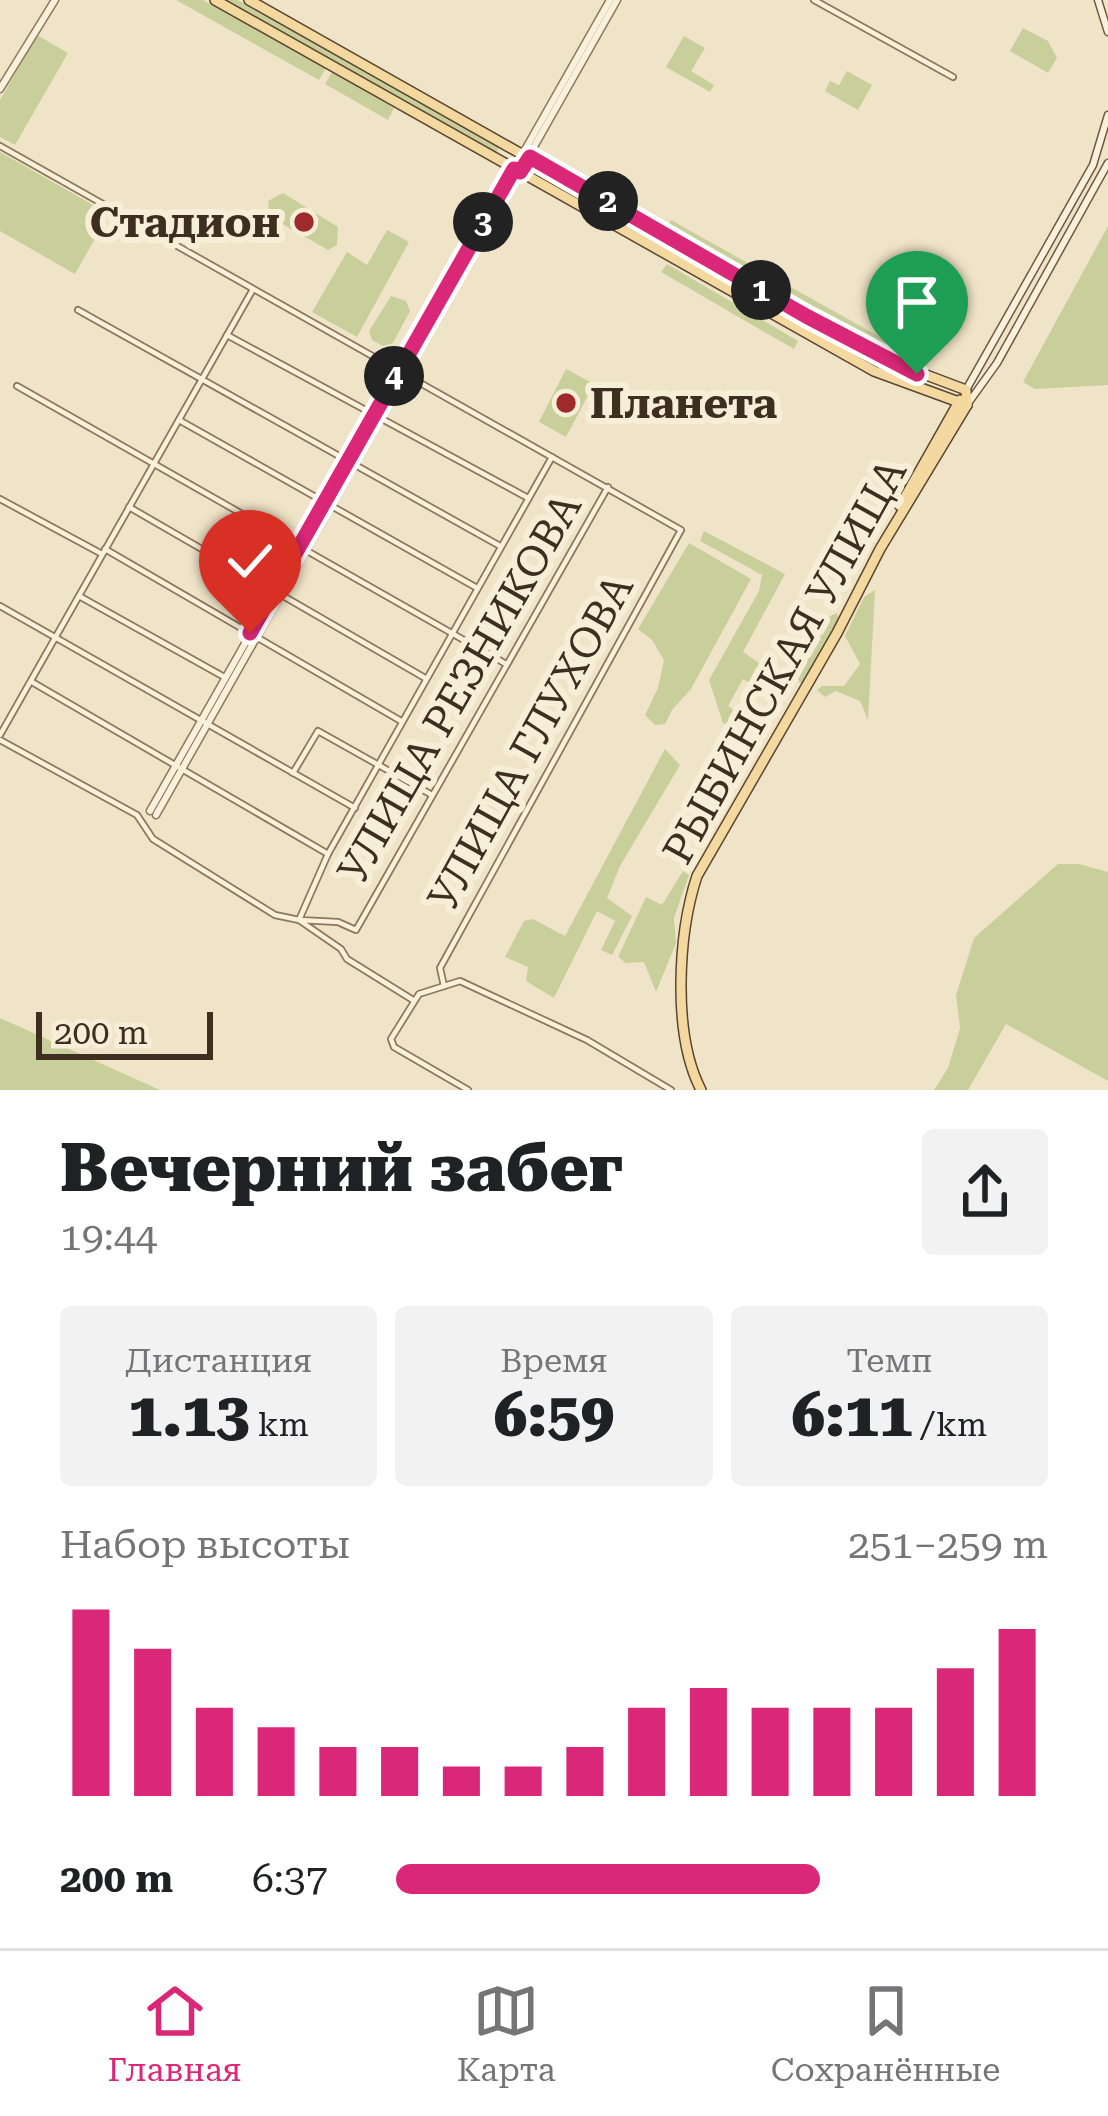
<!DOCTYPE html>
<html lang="ru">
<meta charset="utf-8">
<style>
:root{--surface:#fff;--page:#f2f2f2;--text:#202124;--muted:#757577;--line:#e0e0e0;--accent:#db2777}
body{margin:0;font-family:"Roboto Serif",serif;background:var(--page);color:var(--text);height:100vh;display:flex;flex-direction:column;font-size:45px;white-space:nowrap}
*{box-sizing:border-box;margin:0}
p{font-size:39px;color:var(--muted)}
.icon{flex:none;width:66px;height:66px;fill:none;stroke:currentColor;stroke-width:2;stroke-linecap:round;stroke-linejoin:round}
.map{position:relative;height:1090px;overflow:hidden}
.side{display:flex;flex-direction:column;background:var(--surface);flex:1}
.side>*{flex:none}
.scale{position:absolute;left:36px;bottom:30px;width:177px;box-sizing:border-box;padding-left:12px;border:6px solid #3d2e20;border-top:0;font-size:33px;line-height:42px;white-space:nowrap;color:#3d2e20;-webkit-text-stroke:9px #f7eed8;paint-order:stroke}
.pin{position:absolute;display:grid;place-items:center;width:102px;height:102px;color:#fff;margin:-123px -51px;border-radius:50% 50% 50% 0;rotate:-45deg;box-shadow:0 0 12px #0007}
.pin .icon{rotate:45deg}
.km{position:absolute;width:60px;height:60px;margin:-30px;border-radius:50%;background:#222;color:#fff;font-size:33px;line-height:60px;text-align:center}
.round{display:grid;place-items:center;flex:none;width:126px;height:126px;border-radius:12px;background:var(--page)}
.headline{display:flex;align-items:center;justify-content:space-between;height:204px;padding:0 60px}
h1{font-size:66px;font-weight:800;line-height:90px}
.metrics{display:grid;grid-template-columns:repeat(3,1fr);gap:18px;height:204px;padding:12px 60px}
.metrics div{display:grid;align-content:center;border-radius:12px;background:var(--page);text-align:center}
.metrics b{font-size:60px;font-weight:800}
.metrics small{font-size:33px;font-weight:400}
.metrics p{font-size:33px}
.chart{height:336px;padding:24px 60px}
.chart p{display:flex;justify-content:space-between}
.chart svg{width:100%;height:216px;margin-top:12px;stroke:var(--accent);stroke-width:6}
ul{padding:0 60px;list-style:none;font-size:39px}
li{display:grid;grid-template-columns:192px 144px 1fr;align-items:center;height:90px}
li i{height:30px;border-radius:15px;background:var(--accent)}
.tabs{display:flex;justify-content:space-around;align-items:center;height:168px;border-top:3px solid var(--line);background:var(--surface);font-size:33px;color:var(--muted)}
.tabs a{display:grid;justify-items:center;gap:6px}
.tabs .selected{color:var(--accent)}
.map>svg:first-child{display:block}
.green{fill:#c9cf9b}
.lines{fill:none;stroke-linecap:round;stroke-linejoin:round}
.minor-casing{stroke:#8d765c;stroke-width:8}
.tertiary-casing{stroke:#8d765c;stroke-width:9}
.secondary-casing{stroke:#6f573f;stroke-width:9}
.primary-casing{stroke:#5b4430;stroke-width:12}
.minor{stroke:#faf1dc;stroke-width:4.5}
.tertiary{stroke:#faf1dc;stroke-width:6}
.secondary{stroke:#faf1dc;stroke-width:6}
.primary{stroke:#f3d9a0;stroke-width:9}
.route-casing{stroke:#fff;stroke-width:24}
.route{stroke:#db2777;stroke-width:15}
.poi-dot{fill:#9e2a2b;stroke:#f7eed8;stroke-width:4.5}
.labels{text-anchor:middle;stroke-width:12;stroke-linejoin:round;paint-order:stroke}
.poi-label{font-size:42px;font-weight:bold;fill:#3d2e20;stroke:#f7eed8;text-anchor:end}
.street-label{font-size:42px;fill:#3d2e20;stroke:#f7eed8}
</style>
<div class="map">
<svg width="1108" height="1090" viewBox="0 0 1108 1090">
<rect width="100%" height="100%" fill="#f0e4c8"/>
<g class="green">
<path d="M 176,0 L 203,0 L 326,68 L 319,80 Z"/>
<path d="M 224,0 L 238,0 L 500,147 L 496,152 Z"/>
<path d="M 1023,28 L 1048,41 L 1057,58 L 1048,73 L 1010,51 Z"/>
<path d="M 37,35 L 68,53 L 15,145 L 0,137 L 0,100 Z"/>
<path d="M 684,36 L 705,48 L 691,71 L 714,85 L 710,92 L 666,67 Z"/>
<path d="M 847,71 L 872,85 L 858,110 L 825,91 L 830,81 L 839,85 Z"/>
<path d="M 332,72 L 394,108 L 388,120 L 325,84 Z"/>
<path d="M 0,152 L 109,214 L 75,274 L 0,231 Z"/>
<path d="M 530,169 L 880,364 L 946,391 L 876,369 L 528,173 Z"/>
<path d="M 283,193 L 338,227 L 337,245 L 328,250 L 270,217 L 268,201 Z"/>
<path d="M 671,220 L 907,352 L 905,362 L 665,231 Z"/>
<path d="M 1108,226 L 1108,385 L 1035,389 L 1023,382 Z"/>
<path d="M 387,230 L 409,242 L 357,337 L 312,312 L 347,252 L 367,265 Z"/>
<path d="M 667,264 L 798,341 L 794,349 L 661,272 Z"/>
<path d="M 391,296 L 406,301 L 410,311 L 393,343 L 383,346 L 372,340 L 369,331 Z"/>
<path d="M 566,369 L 594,384 L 566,437 L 539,422 Z"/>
<path d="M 704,531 L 785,574 L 743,652 L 781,678 L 774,698 L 743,679 L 728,706 L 747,719 L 738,731 L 723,723 L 709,680 L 759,591 L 762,575 L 700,541 Z"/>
<path d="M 689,543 L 751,579 L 691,689 L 672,710 L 665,724 L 655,725 L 645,715 L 658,688 L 664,660 L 652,640 L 638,629 Z"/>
<path d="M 875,590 L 868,720 L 860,701 L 836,691 L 825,697 L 817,690 L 822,686 L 844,686 L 860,664 L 845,636 L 864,597 Z"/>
<path d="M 837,613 L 839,620 L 804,684 L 800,683 C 788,661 803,643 814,623 Z"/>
<path d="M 665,749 L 680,765 L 620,866 L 607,898 L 632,916 L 612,955 L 601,950 L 615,921 L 597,911 L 554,998 L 526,981 L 528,967 L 505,957 L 524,921 L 533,919 L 565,936 Z"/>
<path d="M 1058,864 L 1079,864 L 1108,872 L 1108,1081 L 1006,1024 L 968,1090 L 934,1090 L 948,1068 L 960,1028 L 956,995 L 974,938 Z"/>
<path d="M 683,871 L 689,875 L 674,918 L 676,943 L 656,992 L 644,962 L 626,963 L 618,957 L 646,897 L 662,905 Z"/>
<path d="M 0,1018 L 160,1090 L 0,1090 Z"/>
</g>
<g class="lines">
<g class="minor-casing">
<g id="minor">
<path d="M 814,0 L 953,77"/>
<path d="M 0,146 L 681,530 L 440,968 L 444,986"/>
<path d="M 78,310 L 500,546"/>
<path d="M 227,335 L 528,498"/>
<path d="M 17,386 L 506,664"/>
<path d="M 179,420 L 477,588"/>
<path d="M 552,457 L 328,854 L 299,920 L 338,922 L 356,930 L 608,487"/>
<path d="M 0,499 L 102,554"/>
<path d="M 129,507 L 425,678"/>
<path d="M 105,549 L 401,721"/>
<path d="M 79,596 L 226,678"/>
<path d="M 0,606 L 355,808"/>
<path d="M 32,682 L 328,854"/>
<path d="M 0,735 L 252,291"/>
<path d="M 0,740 L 137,815 L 153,839 L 275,915 L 299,920 L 341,949 L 347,959 L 413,1000"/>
<path d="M 293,773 L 318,731 L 432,795"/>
<path d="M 468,1090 L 394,1047 L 391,1039 L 419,994 L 460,981 L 587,1040 L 671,1090"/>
</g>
</g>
<g class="tertiary-casing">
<g id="tertiary">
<path d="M 0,89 L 55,0"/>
<path d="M 150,811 L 610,0"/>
<path d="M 156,815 L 617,0"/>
</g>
</g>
<g class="secondary-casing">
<g id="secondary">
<path d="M 1098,0 L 1108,32"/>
<path d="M 966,390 L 1093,165 L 1108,115"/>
<path d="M 969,402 L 997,363 L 1108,163"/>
</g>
</g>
<g class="primary-casing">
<g id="primary">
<path d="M 215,0 L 874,371 L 967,405"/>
<path d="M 249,0 L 884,359 L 966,390 L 967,405"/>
<path d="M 900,506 L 960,400"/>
<path d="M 701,1090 C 672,1034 678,934 697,876 L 837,633 L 880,549 L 967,405"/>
</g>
</g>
<use href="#minor" class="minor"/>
<use href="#tertiary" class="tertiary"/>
<use href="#secondary" class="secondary"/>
<use href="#primary" class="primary"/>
</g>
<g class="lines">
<g class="route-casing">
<path id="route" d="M 250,633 L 514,169 L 520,172 L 530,157 L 806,316 L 917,374"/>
</g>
<use href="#route" class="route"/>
</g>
<g class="poi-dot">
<circle cx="304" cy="222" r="12"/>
<circle cx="566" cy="403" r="12"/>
</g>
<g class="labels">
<g class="poi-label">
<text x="280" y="237">Стадион</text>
<text x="590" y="418" text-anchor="start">Планета</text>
</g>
<g class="street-label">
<text transform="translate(784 661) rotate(-61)" y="15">РЫБИНСКАЯ УЛИЦА</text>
<text transform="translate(459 688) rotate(-60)" y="15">УЛИЦА РЕЗНИКОВА</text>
<text transform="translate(530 742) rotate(-61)" y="15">УЛИЦА ГЛУХОВА</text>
</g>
</g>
</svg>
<div class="scale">200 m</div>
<div class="pin" style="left:917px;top:374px;background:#1e9e55"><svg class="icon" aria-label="arrive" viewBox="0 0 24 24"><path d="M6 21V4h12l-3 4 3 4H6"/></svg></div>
<div class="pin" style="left:250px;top:633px;background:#d93025"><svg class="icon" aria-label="check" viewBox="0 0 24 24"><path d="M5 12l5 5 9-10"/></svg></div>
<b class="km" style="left:761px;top:290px">1</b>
<b class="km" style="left:608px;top:201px">2</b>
<b class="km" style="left:483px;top:222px">3</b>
<b class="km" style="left:394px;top:376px">4</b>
</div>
<section class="side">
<div class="headline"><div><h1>Вечерний забег</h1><p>19:44</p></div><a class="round"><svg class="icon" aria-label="share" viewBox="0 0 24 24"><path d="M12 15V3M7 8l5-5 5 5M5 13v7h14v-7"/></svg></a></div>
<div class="metrics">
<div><p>Дистанция</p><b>1.13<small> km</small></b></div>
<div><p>Время</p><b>6:59</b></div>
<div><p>Темп</p><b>6:11<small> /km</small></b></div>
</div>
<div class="chart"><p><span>Набор высоты</span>251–259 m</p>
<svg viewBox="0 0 160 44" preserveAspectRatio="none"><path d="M5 44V6M15 44V14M25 44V26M35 44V30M45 44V34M55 44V34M65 44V38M75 44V38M85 44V34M95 44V26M105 44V22M115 44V26M125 44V26M135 44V26M145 44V18M155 44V10"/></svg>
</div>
<ul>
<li><b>200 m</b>6:37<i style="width:65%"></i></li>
</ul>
</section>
<nav class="tabs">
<a class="selected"><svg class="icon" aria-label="home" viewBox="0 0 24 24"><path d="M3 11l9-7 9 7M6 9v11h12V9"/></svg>Главная</a>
<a><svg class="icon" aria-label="map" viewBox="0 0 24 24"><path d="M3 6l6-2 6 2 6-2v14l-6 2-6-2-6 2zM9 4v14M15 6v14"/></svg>Карта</a>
<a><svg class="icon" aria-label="saved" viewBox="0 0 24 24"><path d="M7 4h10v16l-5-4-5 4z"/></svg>Сохранённые</a>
</nav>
